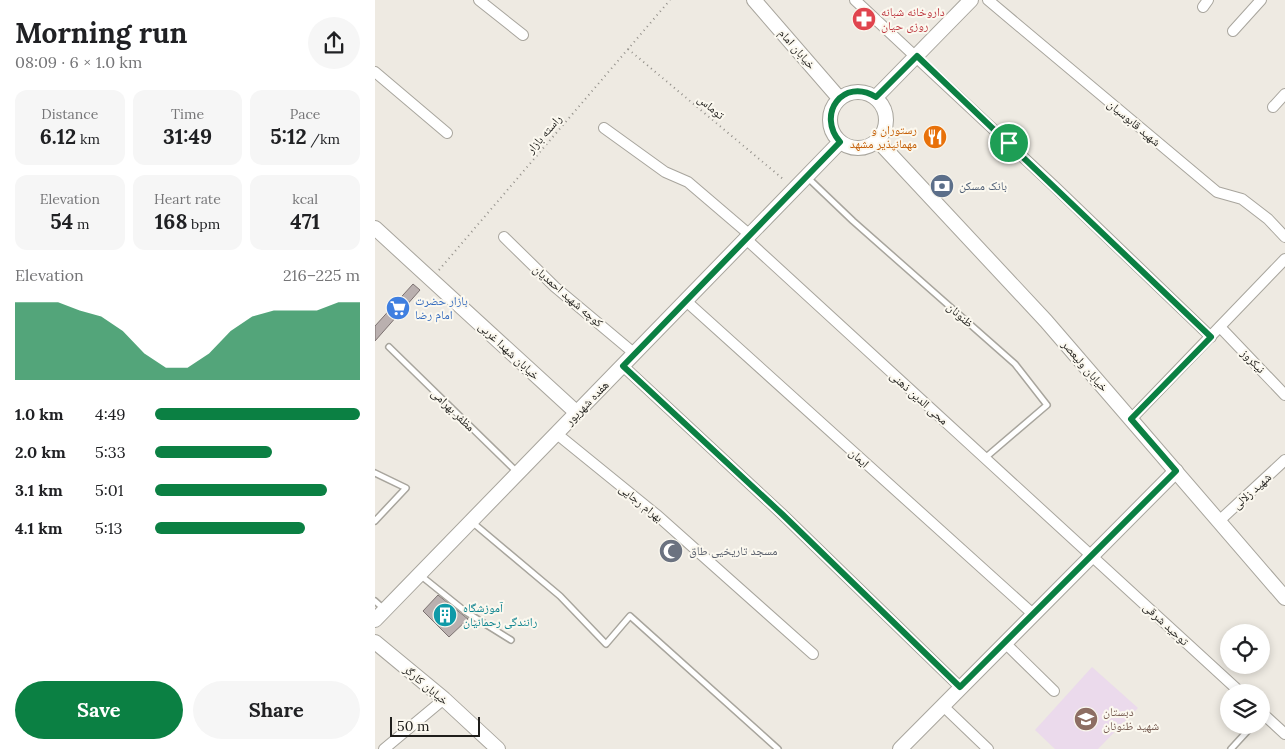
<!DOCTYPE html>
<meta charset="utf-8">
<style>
:root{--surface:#fff;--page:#f6f6f6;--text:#202124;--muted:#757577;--accent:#0b8043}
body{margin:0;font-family:Lora,"Noto Naskh Arabic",serif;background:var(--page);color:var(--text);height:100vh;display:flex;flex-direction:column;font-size:19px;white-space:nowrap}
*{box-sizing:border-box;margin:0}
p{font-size:16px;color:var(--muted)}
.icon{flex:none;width:28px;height:28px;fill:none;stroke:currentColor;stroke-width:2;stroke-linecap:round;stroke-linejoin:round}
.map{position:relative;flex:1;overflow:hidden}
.side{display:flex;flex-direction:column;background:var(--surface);width:375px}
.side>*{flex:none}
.buttons{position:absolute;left:845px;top:624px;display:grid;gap:10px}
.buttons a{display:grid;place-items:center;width:50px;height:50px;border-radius:50%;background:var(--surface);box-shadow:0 2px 8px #0003;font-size:25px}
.scale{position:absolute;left:15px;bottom:12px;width:90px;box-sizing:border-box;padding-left:5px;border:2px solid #1f1e1b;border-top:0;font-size:14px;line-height:18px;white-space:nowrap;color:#1f1e1b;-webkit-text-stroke:4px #fbf8ef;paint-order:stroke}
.pin{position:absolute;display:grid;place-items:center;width:42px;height:42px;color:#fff;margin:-21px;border:2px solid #fff;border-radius:50%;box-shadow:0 1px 5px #0007}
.round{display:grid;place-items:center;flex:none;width:52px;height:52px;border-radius:26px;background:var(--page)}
.headline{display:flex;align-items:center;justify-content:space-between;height:85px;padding:0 15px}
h1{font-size:28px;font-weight:800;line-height:38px}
.figures{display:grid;grid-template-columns:repeat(3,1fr);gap:8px;height:85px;padding:5px 15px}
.figures div{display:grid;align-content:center;border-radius:12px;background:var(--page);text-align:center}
.figures b{font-size:21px;font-weight:800}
.figures small{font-size:14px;font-weight:400}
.figures p{font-size:14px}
.chart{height:140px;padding:10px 15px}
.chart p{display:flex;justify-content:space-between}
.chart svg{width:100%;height:90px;margin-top:5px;fill:var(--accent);opacity:.7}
.cta{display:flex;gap:10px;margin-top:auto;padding:10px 15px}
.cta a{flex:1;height:58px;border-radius:30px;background:var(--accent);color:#fff;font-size:20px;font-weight:800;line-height:58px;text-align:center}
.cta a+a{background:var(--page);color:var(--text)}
ul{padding:0 15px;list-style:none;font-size:16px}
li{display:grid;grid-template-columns:80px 60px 1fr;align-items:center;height:38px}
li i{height:12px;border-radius:6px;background:var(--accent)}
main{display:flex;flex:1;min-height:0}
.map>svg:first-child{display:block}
.education{fill:#ebdaec}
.building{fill:#bab0af;stroke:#7c7271}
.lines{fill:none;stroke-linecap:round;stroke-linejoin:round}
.lane-casing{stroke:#a8a59d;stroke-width:8}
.street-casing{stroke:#a8a59d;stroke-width:12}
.secondary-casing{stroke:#a8a59d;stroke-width:16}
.path{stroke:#93908a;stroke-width:2;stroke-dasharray:1 4;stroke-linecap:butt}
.lane{stroke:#fff;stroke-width:5}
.street{stroke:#fff;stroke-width:10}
.secondary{stroke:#fff;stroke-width:14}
.route-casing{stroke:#fff;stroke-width:10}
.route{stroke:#0b8043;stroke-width:6}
.labels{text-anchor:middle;stroke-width:4;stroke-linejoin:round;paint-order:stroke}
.health-label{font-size:12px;fill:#be3a42;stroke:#fbf8ef;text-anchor:start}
.street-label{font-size:12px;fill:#1f1e1b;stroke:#fbf8ef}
.food-label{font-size:12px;fill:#c56008;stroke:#fbf8ef;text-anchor:end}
.service-label{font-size:12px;fill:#4e5e75;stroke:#fbf8ef;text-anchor:start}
.shop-label{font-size:12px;fill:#366cbe;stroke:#fbf8ef;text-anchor:start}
.worship-label{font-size:12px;fill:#5b616d;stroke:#fbf8ef;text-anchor:start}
.culture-label{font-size:12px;fill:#0d838f;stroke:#fbf8ef;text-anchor:start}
.education-label{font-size:12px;fill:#785e54;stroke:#fbf8ef;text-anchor:start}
</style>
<main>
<section class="side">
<div class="headline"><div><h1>Morning run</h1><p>08:09 · 6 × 1.0 km</p></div><a class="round"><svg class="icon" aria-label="share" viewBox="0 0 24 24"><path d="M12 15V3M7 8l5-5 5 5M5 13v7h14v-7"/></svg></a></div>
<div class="figures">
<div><p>Distance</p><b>6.12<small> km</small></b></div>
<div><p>Time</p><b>31:49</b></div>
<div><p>Pace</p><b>5:12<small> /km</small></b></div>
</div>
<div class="figures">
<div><p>Elevation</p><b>54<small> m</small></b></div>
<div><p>Heart rate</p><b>168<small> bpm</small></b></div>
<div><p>kcal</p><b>471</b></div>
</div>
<div class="chart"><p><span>Elevation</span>216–225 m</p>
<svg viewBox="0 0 160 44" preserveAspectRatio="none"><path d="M0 44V6L10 6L20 6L30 10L40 13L50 20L60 31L70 38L80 38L90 31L100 20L110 13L120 10L130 10L140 10L150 6L160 6V44z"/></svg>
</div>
<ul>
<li><b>1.0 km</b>4:49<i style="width:100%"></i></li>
<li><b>2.0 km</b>5:33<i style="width:57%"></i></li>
<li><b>3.1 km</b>5:01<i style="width:84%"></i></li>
<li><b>4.1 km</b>5:13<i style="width:73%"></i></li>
</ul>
<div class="cta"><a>Save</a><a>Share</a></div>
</section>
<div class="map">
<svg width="910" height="749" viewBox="0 0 910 749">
<rect width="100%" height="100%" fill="#eeeae2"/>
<path class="education" d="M 717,667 L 763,708 L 723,749 L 680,749 L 660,730 Z"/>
<g class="building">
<path d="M 38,284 L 45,290 L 0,341 L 0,326 Z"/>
<path d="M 63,595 L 93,619 L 74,637 L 48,611 Z"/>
</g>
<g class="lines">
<g class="lane-casing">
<g id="lane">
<path d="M 432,177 L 478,221 L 640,364 L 672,405 L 610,458"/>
<path d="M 14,347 L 143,473"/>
<path d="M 0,473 L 31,488 L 0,521"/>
<path d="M 97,522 L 185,596 L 231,644 L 255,616 L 403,749"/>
<path d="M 45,575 L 91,612 L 136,640"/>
<path d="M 0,601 L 9,609"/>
<path d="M 856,749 L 878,725"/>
</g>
</g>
<g class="street-casing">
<g id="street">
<path d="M 104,0 L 148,35"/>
<path d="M 480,0 L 680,187 L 836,337"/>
<path d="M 613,0 L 842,192 L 867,199 L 893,219 L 910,237"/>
<path d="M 828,7 L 833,0"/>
<path d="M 858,31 L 886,0"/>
<path d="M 0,72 L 72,133"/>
<path d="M 898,107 L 910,94"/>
<path d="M 229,128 L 290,172 L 313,182 L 375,235"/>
<path d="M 129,237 L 180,287 L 260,354"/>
<path d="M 371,239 L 865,692"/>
<path d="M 311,301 L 658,614"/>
<path d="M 845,327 L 910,395"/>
<path d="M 248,366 L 407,514 L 585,687"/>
<path d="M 756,419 L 910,259"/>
<path d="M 182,434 L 283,516 L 438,654"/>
<path d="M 844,521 L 910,460"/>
<path d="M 630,643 L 679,691"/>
<path d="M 567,705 L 613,749"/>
<path d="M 886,712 L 910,734"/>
<path d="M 9,749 L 69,699"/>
</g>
</g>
<g class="secondary-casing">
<g id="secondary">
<path d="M 379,0 L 464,98"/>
<circle cx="483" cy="120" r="28"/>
<path d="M 501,97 L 596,0"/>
<path d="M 503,141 L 671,321 L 910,598"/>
<path d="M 0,228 L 202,413"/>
<path d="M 0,620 L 465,142"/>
<path d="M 0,642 L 69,699 L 123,749"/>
<path d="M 525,749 L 801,471"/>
</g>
</g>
<g class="path">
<path d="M 253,49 L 408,179"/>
<path d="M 64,270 L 295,0"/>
</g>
<use href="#lane" class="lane"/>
<use href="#street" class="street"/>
<use href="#secondary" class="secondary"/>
</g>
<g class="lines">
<g class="route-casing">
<path id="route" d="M 542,56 L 836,337 L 756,419 L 801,471 L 585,687 L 407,514 L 248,366 L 465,142 C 441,114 468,77 501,97 Z"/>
</g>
<use href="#route" class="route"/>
</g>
<defs>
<g id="pharmacy-disc" transform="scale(1.25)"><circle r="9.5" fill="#e0444e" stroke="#fbf8ef"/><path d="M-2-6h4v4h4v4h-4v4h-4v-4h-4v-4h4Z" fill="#fff"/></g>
<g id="restaurant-disc" transform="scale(1.25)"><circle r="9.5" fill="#e8710a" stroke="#fbf8ef"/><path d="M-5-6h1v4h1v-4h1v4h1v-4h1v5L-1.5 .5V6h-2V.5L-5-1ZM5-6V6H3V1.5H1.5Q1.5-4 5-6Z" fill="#fff"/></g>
<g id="bank-disc" transform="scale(1.25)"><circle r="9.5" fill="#5c6f8a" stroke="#fbf8ef"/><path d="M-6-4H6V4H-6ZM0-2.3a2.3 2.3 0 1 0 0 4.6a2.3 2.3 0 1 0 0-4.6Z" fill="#fff"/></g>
<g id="supermarket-disc" transform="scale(1.25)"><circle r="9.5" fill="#3f7fe0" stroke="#fbf8ef"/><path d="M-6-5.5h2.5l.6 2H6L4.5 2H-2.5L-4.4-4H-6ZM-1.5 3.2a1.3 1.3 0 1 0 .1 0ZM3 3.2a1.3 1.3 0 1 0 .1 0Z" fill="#fff"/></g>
<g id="mosque-disc" transform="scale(1.25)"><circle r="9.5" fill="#6b7280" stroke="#fbf8ef"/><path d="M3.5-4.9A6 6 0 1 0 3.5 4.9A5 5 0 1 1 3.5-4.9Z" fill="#fff"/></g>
<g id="building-disc" transform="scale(1.25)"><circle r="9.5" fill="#0f9aa8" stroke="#fbf8ef"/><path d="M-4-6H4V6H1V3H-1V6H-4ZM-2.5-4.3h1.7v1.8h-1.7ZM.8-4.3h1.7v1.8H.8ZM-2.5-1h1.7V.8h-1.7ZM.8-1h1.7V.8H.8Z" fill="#fff"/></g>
<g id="school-disc" transform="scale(1.25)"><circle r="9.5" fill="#8d6e63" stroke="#fbf8ef"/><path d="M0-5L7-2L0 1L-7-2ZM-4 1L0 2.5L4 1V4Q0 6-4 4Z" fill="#fff"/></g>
</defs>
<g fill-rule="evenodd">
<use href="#pharmacy-disc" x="489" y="19"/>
<use href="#restaurant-disc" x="560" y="137"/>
<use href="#bank-disc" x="567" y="186"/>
<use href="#supermarket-disc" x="23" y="308"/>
<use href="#mosque-disc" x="296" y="551"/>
<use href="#building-disc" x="70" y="615"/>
<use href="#school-disc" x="711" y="719"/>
</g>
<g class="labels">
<g class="health-label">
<text x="506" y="16">داروخانه شبانه<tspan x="506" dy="14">روزی حیان</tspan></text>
</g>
<g class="street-label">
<text transform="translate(422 49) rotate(49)" y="4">خیابان امام</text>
<text transform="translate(336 107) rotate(40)" y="4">توماس</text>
<text transform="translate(759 123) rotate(40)" y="4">شهید قابوسیان</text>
<text transform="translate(169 134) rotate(-49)" y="4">راسته بازار</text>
<text transform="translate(193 296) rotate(41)" y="4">کوچه شهید احمدیان</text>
<text transform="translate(585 315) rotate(42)" y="4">ظنونان</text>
<text transform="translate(134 351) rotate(43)" y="4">خیابان شهدا غربی</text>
<text transform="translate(878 361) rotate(46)" y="4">نیکروز</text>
<text transform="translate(710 366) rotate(49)" y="4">خیابان ولیعصر</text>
<text transform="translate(544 398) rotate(42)" y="4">محی الدین ذهنی</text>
<text transform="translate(212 403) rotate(-46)" y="4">هفده شهریور</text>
<text transform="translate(78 410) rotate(44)" y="4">مظفر بهرامی</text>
<text transform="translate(484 458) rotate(42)" y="4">ایمان</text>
<text transform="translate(877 491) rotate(-42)" y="4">شهید زلالی</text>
<text transform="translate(266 503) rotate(39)" y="4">بهرام رجایی</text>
<text transform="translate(791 624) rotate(43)" y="4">توحید شرقی</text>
<text transform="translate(51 685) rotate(40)" y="4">خیابان کارگر</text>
</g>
<g class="food-label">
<text x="542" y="134">رستوران و<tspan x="542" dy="14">مهمانپذیر مشهد</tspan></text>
</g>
<g class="service-label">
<text x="584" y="190">بانک مسکن</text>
</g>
<g class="shop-label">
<text x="40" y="305">بازار حضرت<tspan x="40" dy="14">امام رضا</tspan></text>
</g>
<g class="worship-label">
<text x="314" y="555">مسجد تاریخیی طاق</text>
</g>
<g class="culture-label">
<text x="88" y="612">آموزشگاه<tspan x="88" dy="14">رانندگی رحمانیان</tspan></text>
</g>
<g class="education-label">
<text x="728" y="716">دبستان<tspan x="728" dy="14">شهید ظنونان</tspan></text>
</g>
</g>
</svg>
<div class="buttons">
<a><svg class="icon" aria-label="locate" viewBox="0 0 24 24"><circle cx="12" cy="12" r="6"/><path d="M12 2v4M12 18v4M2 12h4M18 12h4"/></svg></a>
<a><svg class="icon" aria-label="layers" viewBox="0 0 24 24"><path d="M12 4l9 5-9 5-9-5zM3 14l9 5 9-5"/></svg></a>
</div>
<div class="scale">50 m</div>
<div class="pin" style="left:634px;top:143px;background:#1e9e55"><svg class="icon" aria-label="arrive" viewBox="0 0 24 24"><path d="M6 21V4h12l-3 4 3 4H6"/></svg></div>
</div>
</main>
